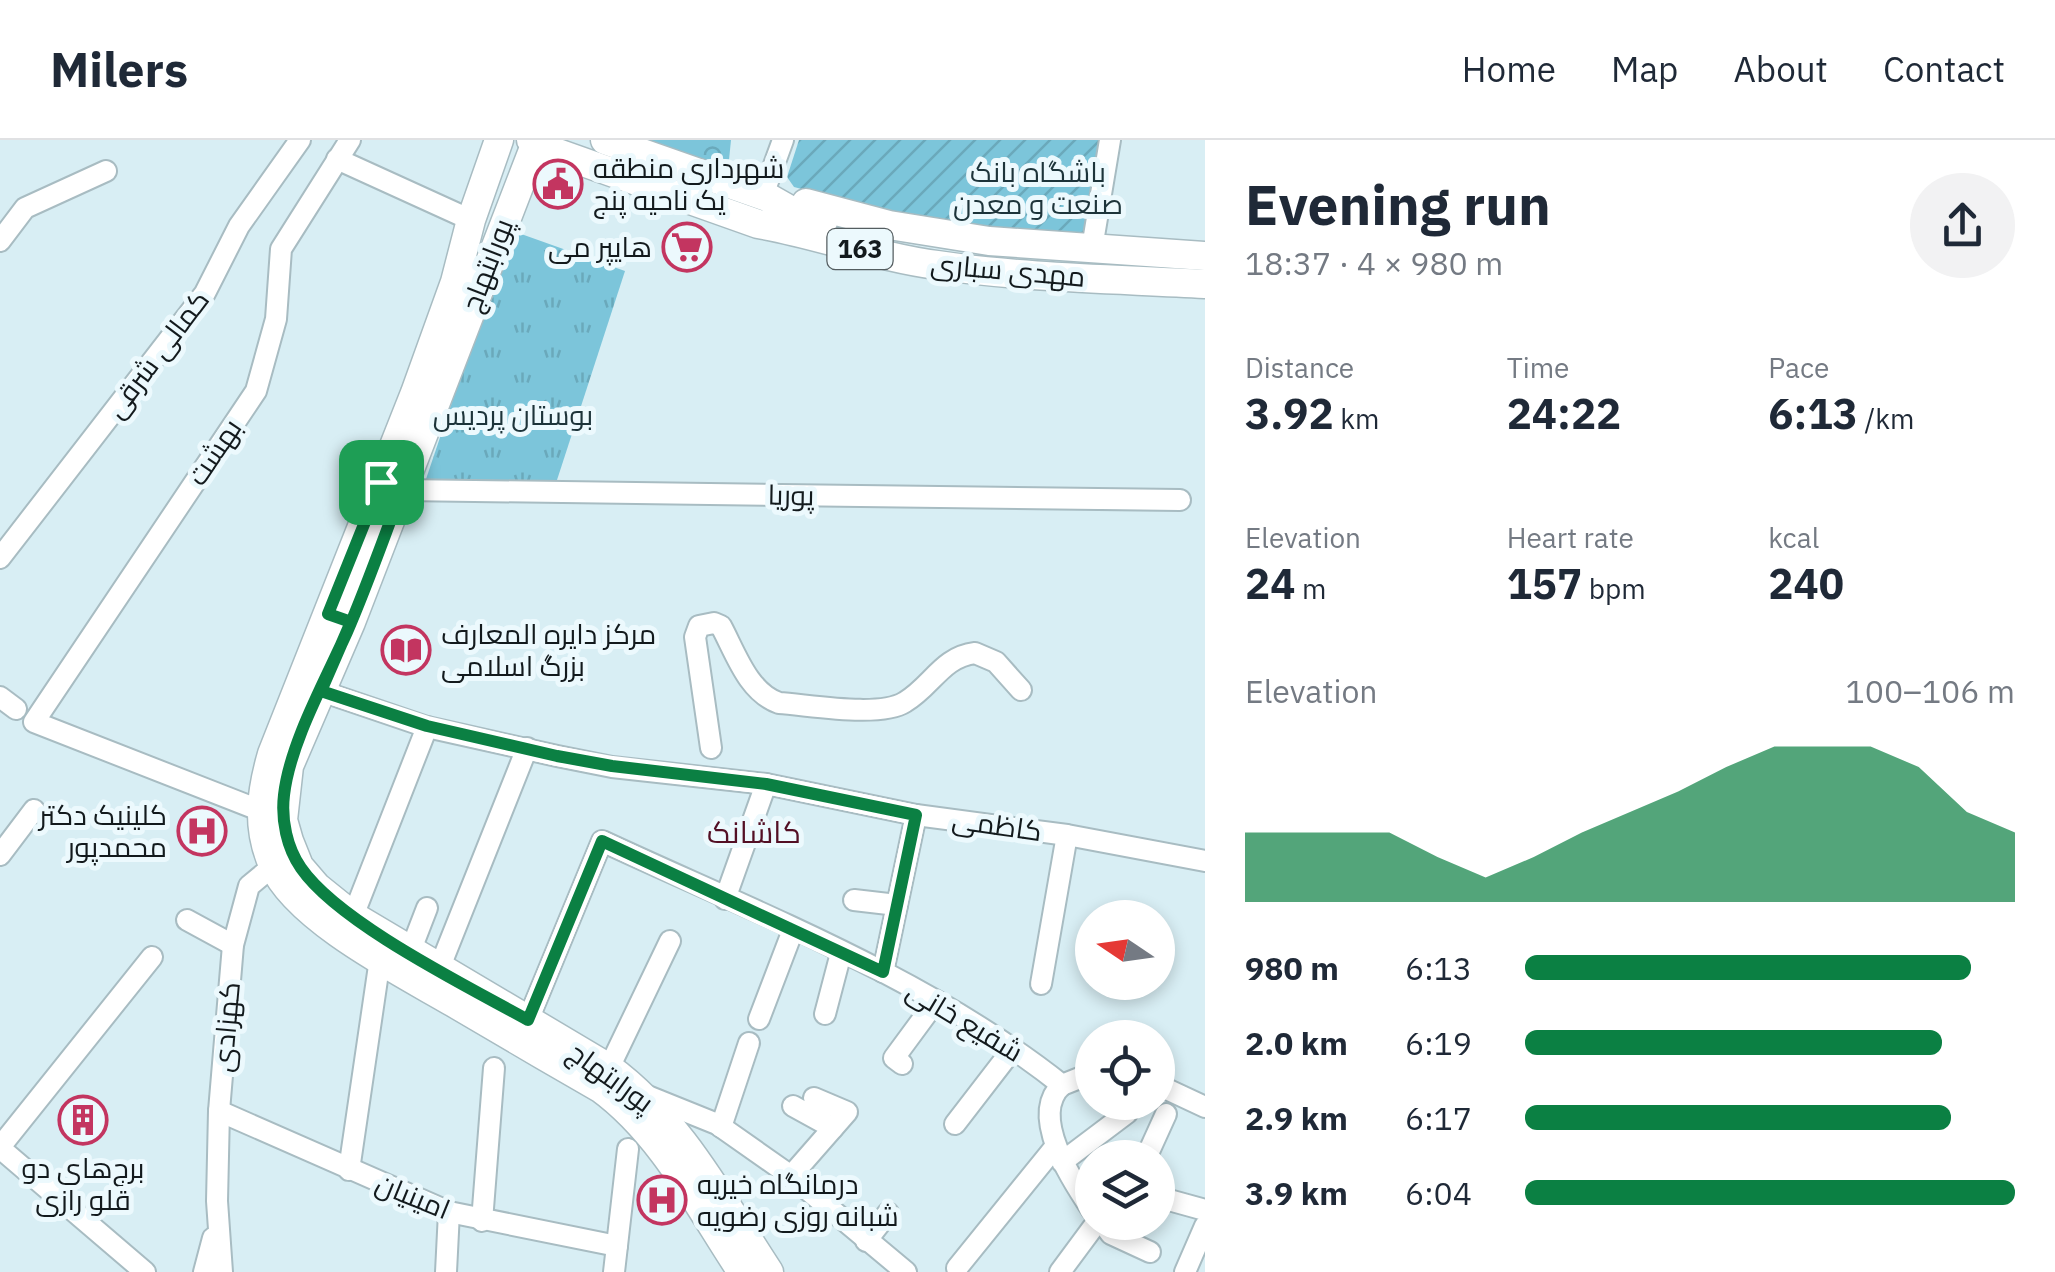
<!DOCTYPE html>
<meta charset="utf-8">
<style>
:root{--surface:#fff;--page:#f2f2f3;--text:#1f2937;--muted:#747a83;--line:#e0e1e3;--accent:#0b8043}
body{margin:0;font-family:"IBM Plex Sans",Cairo,sans-serif;background:var(--page);color:var(--text);height:100vh;display:flex;flex-direction:column;font-size:38px;white-space:nowrap}
*{box-sizing:border-box;margin:0}
p{font-size:32px;color:var(--muted)}
.icon{flex:none;width:55px;height:55px;fill:none;stroke:currentColor;stroke-width:2;stroke-linecap:round;stroke-linejoin:round}
.map{position:relative;flex:1;overflow:hidden}
.panel{display:flex;flex-direction:column;background:var(--surface);width:850px}
.panel>*{flex:none}
.needle{width:65px;rotate:283deg}
.controls{position:absolute;left:1075px;top:760px;display:grid;gap:20px}
.controls a{display:grid;place-items:center;width:100px;height:100px;border-radius:50%;background:var(--surface);box-shadow:0 5px 15px #0003;font-size:50px}
.pin{position:absolute;display:grid;place-items:center;width:85px;height:85px;color:#fff;margin:-42px;border-radius:20px;box-shadow:0 5px 15px #0006}
.round{display:grid;place-items:center;flex:none;width:105px;height:105px;border-radius:52px;background:var(--page)}
.overview{display:flex;align-items:center;justify-content:space-between;height:170px;padding:0 40px}
h1{font-size:55px;font-weight:700;line-height:75px}
.figures{display:grid;grid-template-columns:repeat(3,1fr);gap:15px;height:170px;padding:10px 40px}
.figures div{display:grid;align-content:center}
.figures b{font-size:42px;font-weight:700}
.figures small{font-size:28px;font-weight:400}
.figures p{font-size:28px}
.chart{height:280px;padding:20px 40px}
.chart p{display:flex;justify-content:space-between}
.chart svg{width:100%;height:180px;margin-top:10px;fill:var(--accent);opacity:.7}
ul{padding:0 40px;list-style:none;font-size:32px}
li{display:grid;grid-template-columns:160px 120px 1fr;align-items:center;height:75px}
li i{height:25px;border-radius:12px;background:var(--accent)}
header{display:flex;align-items:center;gap:60px;box-sizing:border-box;height:140px;padding:0 50px;background:var(--surface);border-bottom:2px solid var(--line)}
header strong{font-size:48px}
nav{display:flex;gap:55px;margin-inline-start:auto;font-size:35px}
main{display:flex;flex:1;min-height:0}
.map>svg:first-child{display:block}
.forest{fill:url(#forest-crowns)}
.park{fill:url(#park-tufts)}
.garden{fill:url(#garden-furrows)}
.lines{fill:none;stroke-linecap:round;stroke-linejoin:round}
.minor-casing{stroke:#a8bcc2;stroke-width:24}
.major-casing{stroke:#a8bcc2;stroke-width:31}
.minor{stroke:#fff;stroke-width:20}
.major{stroke:#fff;stroke-width:28}
.route-casing{stroke:#fff;stroke-width:20}
.route{stroke:#0b8043;stroke-width:12}
.labels{text-anchor:middle;stroke-width:10;stroke-linejoin:round;paint-order:stroke}
.shield{fill:#ecf9fd;stroke:#545d60;stroke-width:2.5}
.shield-label{font-size:25px;font-weight:bold;fill:#131a1d}
.poi-label{font-size:28px;fill:#131a1d;stroke:#ecf9fd;text-anchor:start}
.park-label{font-size:28px;fill:#1d343a;stroke:#ecf9fd}
.street-label{font-size:28px;fill:#131a1d;stroke:#ecf9fd}
.neighbourhood-label{font-size:30px;fill:#530f24;stroke:#ecf9fd}
</style>
<header>
<strong>Milers</strong>
<nav><a>Home</a><a>Map</a><a>About</a><a>Contact</a></nav>
</header>
<main>
<div class="map">
<svg width="1205" height="1132" viewBox="0 0 1205 1132">
<defs>
<pattern id="forest-crowns" width="20" height="18" patternUnits="userSpaceOnUse" patternTransform="scale(2.5)"><rect width="20" height="18" fill="#7cc5da"/><path d="M2 6a3 3 0 1 1 6 0M12 15a3 3 0 1 1 6 0" fill="none" stroke="#6aa9bb"/></pattern>
<pattern id="park-tufts" width="24" height="20" patternUnits="userSpaceOnUse" patternTransform="scale(2.5)"><rect width="24" height="20" fill="#7cc5da"/><path d="M3 7l-1-3M5 7V3M7 7l1-3M15 17l-1-3M17 17v-4M19 17l1-3" fill="none" stroke="#6aa9bb"/></pattern>
<pattern id="garden-furrows" width="10" height="10" patternUnits="userSpaceOnUse" patternTransform="scale(2.5)"><rect width="10" height="10" fill="#7cc5da"/><path d="M-1 1l2-2M0 10L10 0M9 11l2-2" fill="none" stroke="#6aa9bb"/></pattern>
</defs>
<rect width="100%" height="100%" fill="#d8eef4"/>
<path class="forest" d="M 647,0 L 731,0 L 728,30 Z"/>
<path class="park" d="M 510,90 L 625,131 L 557,340 L 425,342 Z"/>
<path class="garden" d="M 799,0 L 1099,0 L 1084,101 L 950,88 L 794,47 L 787,37 Z"/>
<g class="lines">
<g class="minor-casing">
<g id="minor">
<path d="M 337,19 L 471,80"/>
<path d="M 763,55 L 783,0"/>
<path d="M 0,101 L 25,68 L 106,31"/>
<path d="M 1092,108 L 1110,0"/>
<path d="M 402,350 L 1180,360"/>
<path d="M 0,418 L 205,153 L 239,86 L 300,0"/>
<path d="M 321,551 L 427,587 L 557,616 L 612,627 L 766,644 L 916,675 L 1067,695 L 1205,721"/>
<path d="M 0,557 L 16,569"/>
<path d="M 711,608 L 695,497 L 699,486 L 714,483 L 721,486 C 736,514 748,552 779,563 C 810,565 880,578 905,562 C 932,546 942,517 975,513 L 996,522 L 1021,550"/>
<path d="M 259,670 L 34,582 L 256,251 L 276,179 L 281,109 L 350,0"/>
<path d="M 0,715 L 34,670"/>
<path d="M 725,759 L 766,644"/>
<path d="M 854,760 L 897,765"/>
<path d="M 353,776 L 427,587"/>
<path d="M 187,780 L 233,805"/>
<path d="M 410,812 L 427,768"/>
<path d="M 439,829 L 527,608"/>
<path d="M 883,832 L 916,675"/>
<path d="M 1041,844 L 1067,695"/>
<path d="M 825,874 L 841,813"/>
<path d="M 759,879 L 793,790"/>
<path d="M 528,880 L 602,701 C 755,772 929,839 1062,945 L 1092,933"/>
<path d="M 902,924 L 894,918 L 936,861"/>
<path d="M 609,928 L 670,801"/>
<path d="M 1062,945 C 1028,975 1073,1042 1092,1070"/>
<path d="M 1158,945 L 1205,967"/>
<path d="M 645,955 L 717,984 L 791,1036 L 906,1132"/>
<path d="M 793,966 L 833,988"/>
<path d="M 219,971 L 449,1072 L 617,1106"/>
<path d="M 955,984 L 1012,910"/>
<path d="M 721,987 L 749,903"/>
<path d="M 0,1007 L 152,817"/>
<path d="M 0,1008 L 145,1132"/>
<path d="M 1146,1018 L 1166,974"/>
<path d="M 1062,1022 L 1127,973"/>
<path d="M 349,1030 L 380,819"/>
<path d="M 791,1036 L 847,972 L 814,958"/>
<path d="M 1158,1057 L 1205,1070"/>
<path d="M 482,1081 L 494,928"/>
<path d="M 1102,1082 L 1111,1094 L 1150,1112"/>
<path d="M 866,1101 L 888,1073"/>
<path d="M 957,1128 L 1055,1007"/>
<path d="M 204,1132 L 213,1098"/>
<path d="M 222,1132 L 217,1061 L 219,971 L 233,805 L 249,746 L 273,726"/>
<path d="M 446,1132 L 449,1072"/>
<path d="M 614,1132 L 628,1009"/>
<path d="M 1060,1132 L 1097,1082"/>
<path d="M 1185,1132 L 1205,1086"/>
</g>
</g>
<g class="major-casing">
<g id="major">
<path d="M 499,0 L 471,80 L 455,142 L 415,253 L 272,614 C 261,652 256,687 273,725 C 297,780 403,833 454,863 C 503,892 551,920 600,948 C 662,993 700,1069 742,1132"/>
<path d="M 531,0 L 535,5 L 758,84 C 818,94 876,117 937,125 C 1025,138 1116,139 1205,144"/>
<path d="M 537,0 L 351,482 L 289,626 L 283,680 L 289,701 L 299,726 L 317,747 L 353,776 L 609,928 C 680,980 722,1061 769,1132"/>
<path d="M 605,0 L 767,57 L 797,74 L 823,82"/>
<path d="M 806,63 L 889,85 L 989,101 L 1205,116"/>
</g>
</g>
<use href="#minor" class="minor"/>
<use href="#major" class="major"/>
</g>
<g class="lines">
<g class="route-casing">
<path id="route" d="M 381,342 L 328,474 L 351,482 L 321,551 L 427,586 L 557,616 L 612,626 L 766,644 L 916,675 L 883,832 L 602,701 L 528,880 C 467,846 339,783 301,728 C 287,708 281,680 284,655 C 290,603 325,541 347,492 C 367,446 384,397 402,350 L 381,342"/>
</g>
<use href="#route" class="route"/>
</g>
<defs>
<g id="civic-ring" transform="scale(2.5)"><circle r="9.5" fill="#ecf9fd" stroke="#c33560" stroke-width="1.5"/><path d="M-.6-6.5H3V-4.5H.6V-3L4-1V1h2V6H-6V1h2V-1L-.6-3ZM-1.2 2.5V6h2.4V2.5Z" fill="#c33560"/></g>
<g id="supermarket-ring" transform="scale(2.5)"><circle r="9.5" fill="#ecf9fd" stroke="#c33560" stroke-width="1.5"/><path d="M-6-5.5h2.5l.6 2H6L4.5 2H-2.5L-4.4-4H-6ZM-1.5 3.2a1.3 1.3 0 1 0 .1 0ZM3 3.2a1.3 1.3 0 1 0 .1 0Z" fill="#c33560"/></g>
<g id="library-ring" transform="scale(2.5)"><circle r="9.5" fill="#ecf9fd" stroke="#c33560" stroke-width="1.5"/><path d="M-6-4Q-3-5.5-.7-3.5V5Q-3 3-6 4ZM6-4Q3-5.5 .7-3.5V5Q3 3 6 4Z" fill="#c33560"/></g>
<g id="hospital-ring" transform="scale(2.5)"><circle r="9.5" fill="#ecf9fd" stroke="#c33560" stroke-width="1.5"/><path d="M-5-5h3v3.5h4V-5h3V5h-3V1.5h-4V5h-3Z" fill="#c33560"/></g>
<g id="building-ring" transform="scale(2.5)"><circle r="9.5" fill="#ecf9fd" stroke="#c33560" stroke-width="1.5"/><path d="M-4-6H4V6H1V3H-1V6H-4ZM-2.5-4.3h1.7v1.8h-1.7ZM.8-4.3h1.7v1.8H.8ZM-2.5-1h1.7V.8h-1.7ZM.8-1h1.7V.8H.8Z" fill="#c33560"/></g>
</defs>
<g fill-rule="evenodd">
<use href="#civic-ring" x="558" y="44"/>
<use href="#supermarket-ring" x="687" y="107"/>
<use href="#library-ring" x="406" y="510"/>
<use href="#hospital-ring" x="202" y="691"/>
<use href="#building-ring" x="83" y="980"/>
<use href="#hospital-ring" x="662" y="1060"/>
</g>
<g class="labels">
<rect class="shield" x="827.5" y="89" width="65" height="40" rx="8"/>
<g class="shield-label">
<text x="860" y="118">163</text>
</g>
<g class="poi-label">
<text x="593" y="38">شهرداری منطقه<tspan x="593" dy="32">یک ناحیه پنج</tspan></text>
<text x="652" y="117" text-anchor="end">هایپر می</text>
<text x="441" y="504">مرکز دایره المعارف<tspan x="441" dy="32">بزرگ اسلامی</tspan></text>
<text x="167" y="685" text-anchor="end">کلینیک دکتر<tspan x="167" dy="32">محمدپور</tspan></text>
<text x="83" y="1038" text-anchor="middle">برج‌های دو<tspan x="83" dy="32">قلو رازی</tspan></text>
<text x="697" y="1054">درمانگاه خیریه<tspan x="697" dy="32">شبانه روزی رضویه</tspan></text>
</g>
<g class="park-label">
<text x="1038" y="42">باشگاه بانک<tspan x="1038" dy="32">صنعت و معدن</tspan></text>
<text x="513" y="285">بوستان پردیس</text>
</g>
<g class="street-label">
<text transform="translate(487 125) rotate(-69)" y="10">پورابتهاج</text>
<text transform="translate(1008 130) rotate(5)" y="10">مهدی سباری</text>
<text transform="translate(157 214) rotate(-53)" y="10">کمالی شرقی</text>
<text transform="translate(214 312) rotate(-56)" y="10">بهشت</text>
<text transform="translate(791 355) rotate(1)" y="10">پوریا</text>
<text transform="translate(997 685) rotate(8)" y="10">کاظمی</text>
<text transform="translate(965 881) rotate(31)" y="10">شفیع خانی</text>
<text transform="translate(226 887) rotate(-85)" y="10">کهزادی</text>
<text transform="translate(611 937) rotate(36)" y="10">پورابتهاج</text>
<text transform="translate(413 1056) rotate(22)" y="10">امینیان</text>
</g>
<g class="neighbourhood-label">
<text x="754" y="703">کاشانک</text>
</g>
</g>
</svg>
<div class="controls">
<a><svg class="needle" viewBox="-14 -14 28 28"><path d="M0-13l5 13h-10z" fill="#e53935"/><path d="M0 13l5-13h-10z" fill="#747a83"/></svg></a>
<a><svg class="icon" aria-label="locate" viewBox="0 0 24 24"><circle cx="12" cy="12" r="6"/><path d="M12 2v4M12 18v4M2 12h4M18 12h4"/></svg></a>
<a><svg class="icon" aria-label="layers" viewBox="0 0 24 24"><path d="M12 4l9 5-9 5-9-5zM3 14l9 5 9-5"/></svg></a>
</div>
<div class="pin" style="left:381px;top:342px;background:#1e9e55"><svg class="icon" aria-label="arrive" viewBox="0 0 24 24"><path d="M6 21V4h12l-3 4 3 4H6"/></svg></div>
</div>
<section class="panel">
<div class="overview"><div><h1>Evening run</h1><p>18:37 · 4 × 980 m</p></div><a class="round"><svg class="icon" aria-label="share" viewBox="0 0 24 24"><path d="M12 15V3M7 8l5-5 5 5M5 13v7h14v-7"/></svg></a></div>
<div class="figures">
<div><p>Distance</p><b>3.92<small> km</small></b></div>
<div><p>Time</p><b>24:22</b></div>
<div><p>Pace</p><b>6:13<small> /km</small></b></div>
</div>
<div class="figures">
<div><p>Elevation</p><b>24<small> m</small></b></div>
<div><p>Heart rate</p><b>157<small> bpm</small></b></div>
<div><p>kcal</p><b>240</b></div>
</div>
<div class="chart"><p><span>Elevation</span>100–106 m</p>
<svg viewBox="0 0 160 44" preserveAspectRatio="none"><path d="M0 44V27L10 27L20 27L30 27L40 33L50 38L60 33L70 27L80 22L90 17L100 11L110 6L120 6L130 6L140 11L150 22L160 27V44z"/></svg>
</div>
<ul>
<li><b>980 m</b>6:13<i style="width:91%"></i></li>
<li><b>2.0 km</b>6:19<i style="width:85%"></i></li>
<li><b>2.9 km</b>6:17<i style="width:87%"></i></li>
<li><b>3.9 km</b>6:04<i style="width:100%"></i></li>
</ul>
</section>
</main>
